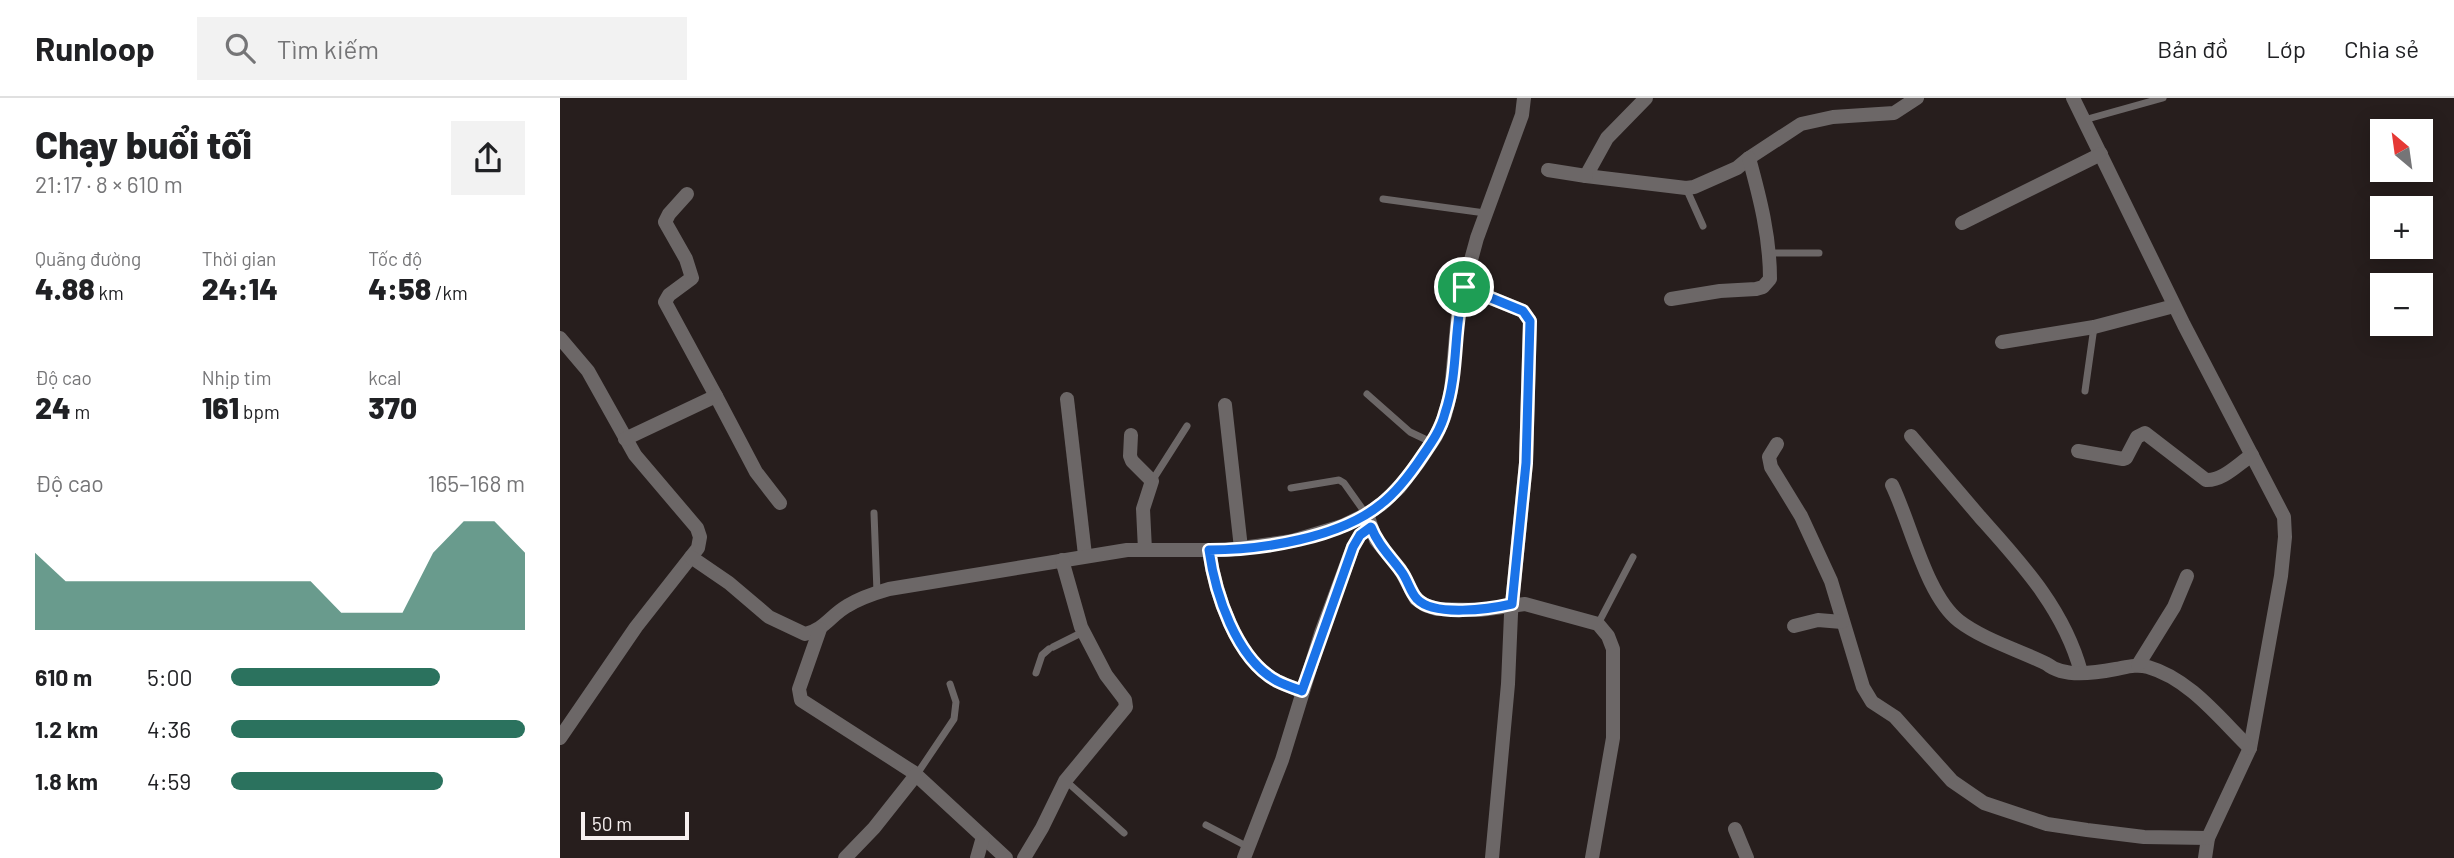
<!DOCTYPE html>
<html lang="vi">
<meta charset="utf-8">
<style>
:root{--surface:#fff;--page:#f2f2f2;--text:#202124;--muted:#757577;--line:#e0e0e0;--accent:#2b725e}
body{margin:0;font-family:Barlow,sans-serif;background:var(--page);color:var(--text);height:100vh;display:flex;flex-direction:column;font-size:26px;white-space:nowrap}
*{box-sizing:border-box;margin:0}
p{font-size:23px;color:var(--muted)}
.icon{flex:none;width:38px;height:38px;fill:none;stroke:currentColor;stroke-width:2;stroke-linecap:round;stroke-linejoin:round}
.map{position:relative;flex:1;overflow:hidden}
.details{display:flex;flex-direction:column;background:var(--surface);width:560px}
.details>*{flex:none}
.needle{width:46px;rotate:331deg}
.controls{position:absolute;left:1810px;top:21px;display:grid;gap:14px}
.controls a{display:grid;place-items:center;width:63px;height:63px;border-radius:0px;background:var(--surface);box-shadow:0 4px 18px #0003;font-size:35px}
.scale{position:absolute;left:21px;bottom:18px;width:108px;box-sizing:border-box;padding-left:7px;border:4px solid #f7f0f0;border-top:0;font-size:19px;line-height:24px;white-space:nowrap;color:#f7f0f0;-webkit-text-stroke:5px #271e1d;paint-order:stroke}
.pin{position:absolute;display:grid;place-items:center;width:60px;height:60px;color:#fff;margin:-30px;border:4px solid #fff;border-radius:50%;box-shadow:0 2px 7px #0007}
.round{display:grid;place-items:center;flex:none;width:74px;height:74px;border-radius:0px;background:var(--page)}
.summary{display:flex;align-items:center;justify-content:space-between;height:119px;padding:0 35px}
h1{font-size:38px;font-weight:800;line-height:52px}
.stats{display:grid;grid-template-columns:repeat(3,1fr);gap:10px;height:119px;padding:7px 35px}
.stats div{display:grid;align-content:center}
.stats b{font-size:30px;font-weight:800}
.stats small{font-size:19px;font-weight:400}
.stats p{font-size:19px}
.chart{height:196px;padding:14px 35px}
.chart p{display:flex;justify-content:space-between}
.chart svg{width:100%;height:126px;margin-top:7px;fill:var(--accent);opacity:.7}
ul{padding:0 35px;list-style:none;font-size:23px}
li{display:grid;grid-template-columns:112px 84px 1fr;align-items:center;height:52px}
li i{height:18px;border-radius:9px;background:var(--accent)}
header{display:flex;align-items:center;gap:42px;box-sizing:border-box;height:98px;padding:0 35px;background:var(--surface);border-bottom:2px solid var(--line)}
header strong{font-size:33px}
nav{display:flex;gap:38px;margin-inline-start:auto;font-size:24px}
.search{width:490px;height:63px;background:var(--page);display:flex;align-items:center;gap:18px;box-sizing:border-box;padding:0 24px;border-radius:0px;color:var(--muted);font-size:26px}
main{display:flex;flex:1;min-height:0}
.map>svg:first-child{display:block}
.lines{fill:none;stroke-linecap:round;stroke-linejoin:round}
.lane{stroke:#6c6767;stroke-width:7}
.street{stroke:#6c6767;stroke-width:14}
.route-casing{stroke:#fff;stroke-width:14}
.route{stroke:#1a73e8;stroke-width:9}
</style>
<header>
<strong>Runloop</strong>
<div class="search"><svg class="icon" aria-label="search" viewBox="0 0 24 24"><circle cx="10" cy="10" r="6"/><path d="M15 15l6 6"/></svg>Tìm kiếm</div>
<nav><a>Bản đồ</a><a>Lớp</a><a>Chia sẻ</a></nav>
</header>
<main>
<section class="details">
<div class="summary"><div><h1>Chạy buổi tối</h1><p>21:17 · 8 × 610 m</p></div><a class="round"><svg class="icon" aria-label="share" viewBox="0 0 24 24"><path d="M12 15V3M7 8l5-5 5 5M5 13v7h14v-7"/></svg></a></div>
<div class="stats">
<div><p>Quãng đường</p><b>4.88<small> km</small></b></div>
<div><p>Thời gian</p><b>24:14</b></div>
<div><p>Tốc độ</p><b>4:58<small> /km</small></b></div>
</div>
<div class="stats">
<div><p>Độ cao</p><b>24<small> m</small></b></div>
<div><p>Nhịp tim</p><b>161<small> bpm</small></b></div>
<div><p>kcal</p><b>370</b></div>
</div>
<div class="chart"><p><span>Độ cao</span>165–168 m</p>
<svg viewBox="0 0 160 44" preserveAspectRatio="none"><path d="M0 44V17L10 27L20 27L30 27L40 27L50 27L60 27L70 27L80 27L90 27L100 38L110 38L120 38L130 17L140 6L150 6L160 17V44z"/></svg>
</div>
<ul>
<li><b>610 m</b>5:00<i style="width:71%"></i></li>
<li><b>1.2 km</b>4:36<i style="width:100%"></i></li>
<li><b>1.8 km</b>4:59<i style="width:72%"></i></li>
</ul>
</section>
<div class="map">
<svg width="1894" height="760" viewBox="0 0 1894 760">
<rect width="100%" height="100%" fill="#271e1d"/>
<g class="lines">
<g class="lane">
<path d="M 1524,22 L 1603,0"/>
<path d="M 1126,90 L 1143,128"/>
<path d="M 823,101 L 925,115"/>
<path d="M 1210,155 L 1259,155"/>
<path d="M 1525,293 L 1534,229"/>
<path d="M 807,296 L 850,334 L 871,344"/>
<path d="M 592,383 L 627,328"/>
<path d="M 731,390 L 779,382 L 784,385 L 806,416"/>
<path d="M 314,415 L 317,494"/>
<path d="M 1038,526 L 1073,459"/>
<path d="M 493,549 L 523,534"/>
<path d="M 476,575 L 482,557 L 489,551"/>
<path d="M 357,676 L 394,621 L 396,604 L 390,586"/>
<path d="M 506,683 L 564,735"/>
<path d="M 646,727 L 688,749"/>
</g>
<g class="street">
<path d="M 1086,0 L 1047,40 L 1026,78 L 1126,90 L 1134,89 L 1177,70 L 1189,60 L 1241,26 L 1273,19 L 1334,15 L 1357,0"/>
<path d="M 1513,0 L 1624,227 L 1724,419 L 1725,439 L 1721,478 L 1690,650 L 1648,740 L 1645,760"/>
<path d="M 988,72 L 1026,78"/>
<path d="M 127,96 L 109,116 L 105,124 L 126,161 L 132,180 L 109,197 L 105,204 L 156,298"/>
<path d="M 1402,125 L 1541,56"/>
<path d="M 904,189 L 963,213 L 970,223 L 966,365 L 951,516 L 948,586 L 932,760"/>
<path d="M 1111,201 L 1160,193 L 1196,191 L 1203,189 L 1210,181 C 1210,139 1200,100 1189,60"/>
<path d="M 0,240 L 28,273 L 75,357 L 137,430 L 140,439 L 138,450 L 76,529 L 0,640"/>
<path d="M 1442,244 L 1534,229 L 1614,208"/>
<path d="M 507,301 L 525,457"/>
<path d="M 665,307 L 681,450"/>
<path d="M 571,337 L 570,358 L 572,363 L 592,383 L 583,411 L 585,452"/>
<path d="M 1351,338 C 1374,365 1397,392 1420,419 C 1462,466 1504,511 1521,574"/>
<path d="M 65,341 L 156,298 L 196,374 L 220,405"/>
<path d="M 1217,346 L 1209,359 L 1211,369 L 1241,418 L 1271,483 L 1303,589 L 1312,604 L 1335,619 L 1392,683 L 1424,705 L 1487,726 L 1527,732 L 1584,739 L 1648,740"/>
<path d="M 1518,353 L 1563,361 L 1566,360 L 1577,339 L 1585,335 L 1646,382 C 1663,383 1678,366 1692,357"/>
<path d="M 1332,387 C 1351,426 1366,497 1399,523 C 1424,542 1459,552 1487,566 C 1504,580 1535,575 1556,571 C 1567,569 1576,566 1588,569 C 1630,581 1660,621 1690,650"/>
<path d="M 807,416 L 816,442 L 840,471 L 856,501 L 865,507 L 877,511 L 920,512 L 965,506 L 1038,526 L 1048,538 L 1053,551 L 1053,640 L 1032,760"/>
<path d="M 649,452 C 655,495 676,561 717,583 C 725,587 734,590 742,593"/>
<path d="M 131,459 L 169,485 L 209,519 L 245,536 C 264,532 271,517 287,508 C 300,500 315,495 329,491 L 567,452 L 667,452 L 732,443 L 782,428 L 807,416 L 822,406 L 839,390 L 858,365 L 876,338 L 885,317 L 891,293 L 899,206 L 917,140 L 962,17 L 964,0"/>
<path d="M 1234,528 L 1258,522 L 1282,524"/>
<path d="M 260,531 L 239,591 L 241,602 L 353,674 L 446,760"/>
<path d="M 1578,567 L 1614,509 L 1627,478"/>
<path d="M 1175,731 L 1187,760"/>
<path d="M 285,760 L 314,730 L 356,677"/>
<path d="M 417,760 L 423,739"/>
<path d="M 464,760 L 482,730 L 505,683 L 566,609 L 565,602 L 546,577 L 521,529 L 502,462"/>
<path d="M 684,760 L 722,662 L 761,535 L 793,449 L 800,437 L 811,429"/>
</g>
</g>
<g class="lines">
<g class="route-casing">
<path id="route" d="M 904,189 L 963,213 L 970,223 L 966,365 L 952,506 C 930,511 874,519 857,501 C 850,494 848,482 841,473 C 830,458 818,447 811,429 L 800,437 L 793,449 L 742,593 C 734,590 725,587 717,583 C 676,561 655,495 649,452 C 701,452 780,440 821,406 C 838,393 851,375 863,357 C 872,344 881,331 885,315 C 899,274 893,230 904,189 Z"/>
</g>
<use href="#route" class="route"/>
</g>
</svg>
<div class="controls">
<a><svg class="needle" viewBox="-14 -14 28 28"><path d="M0-13l5 13h-10z" fill="#e53935"/><path d="M0 13l5-13h-10z" fill="#757577"/></svg></a>
<a>+</a>
<a>−</a>
</div>
<div class="scale">50 m</div>
<div class="pin" style="left:904px;top:189px;background:#1e9e55"><svg class="icon" aria-label="arrive" viewBox="0 0 24 24"><path d="M6 21V4h12l-3 4 3 4H6"/></svg></div>
</div>
</main>
